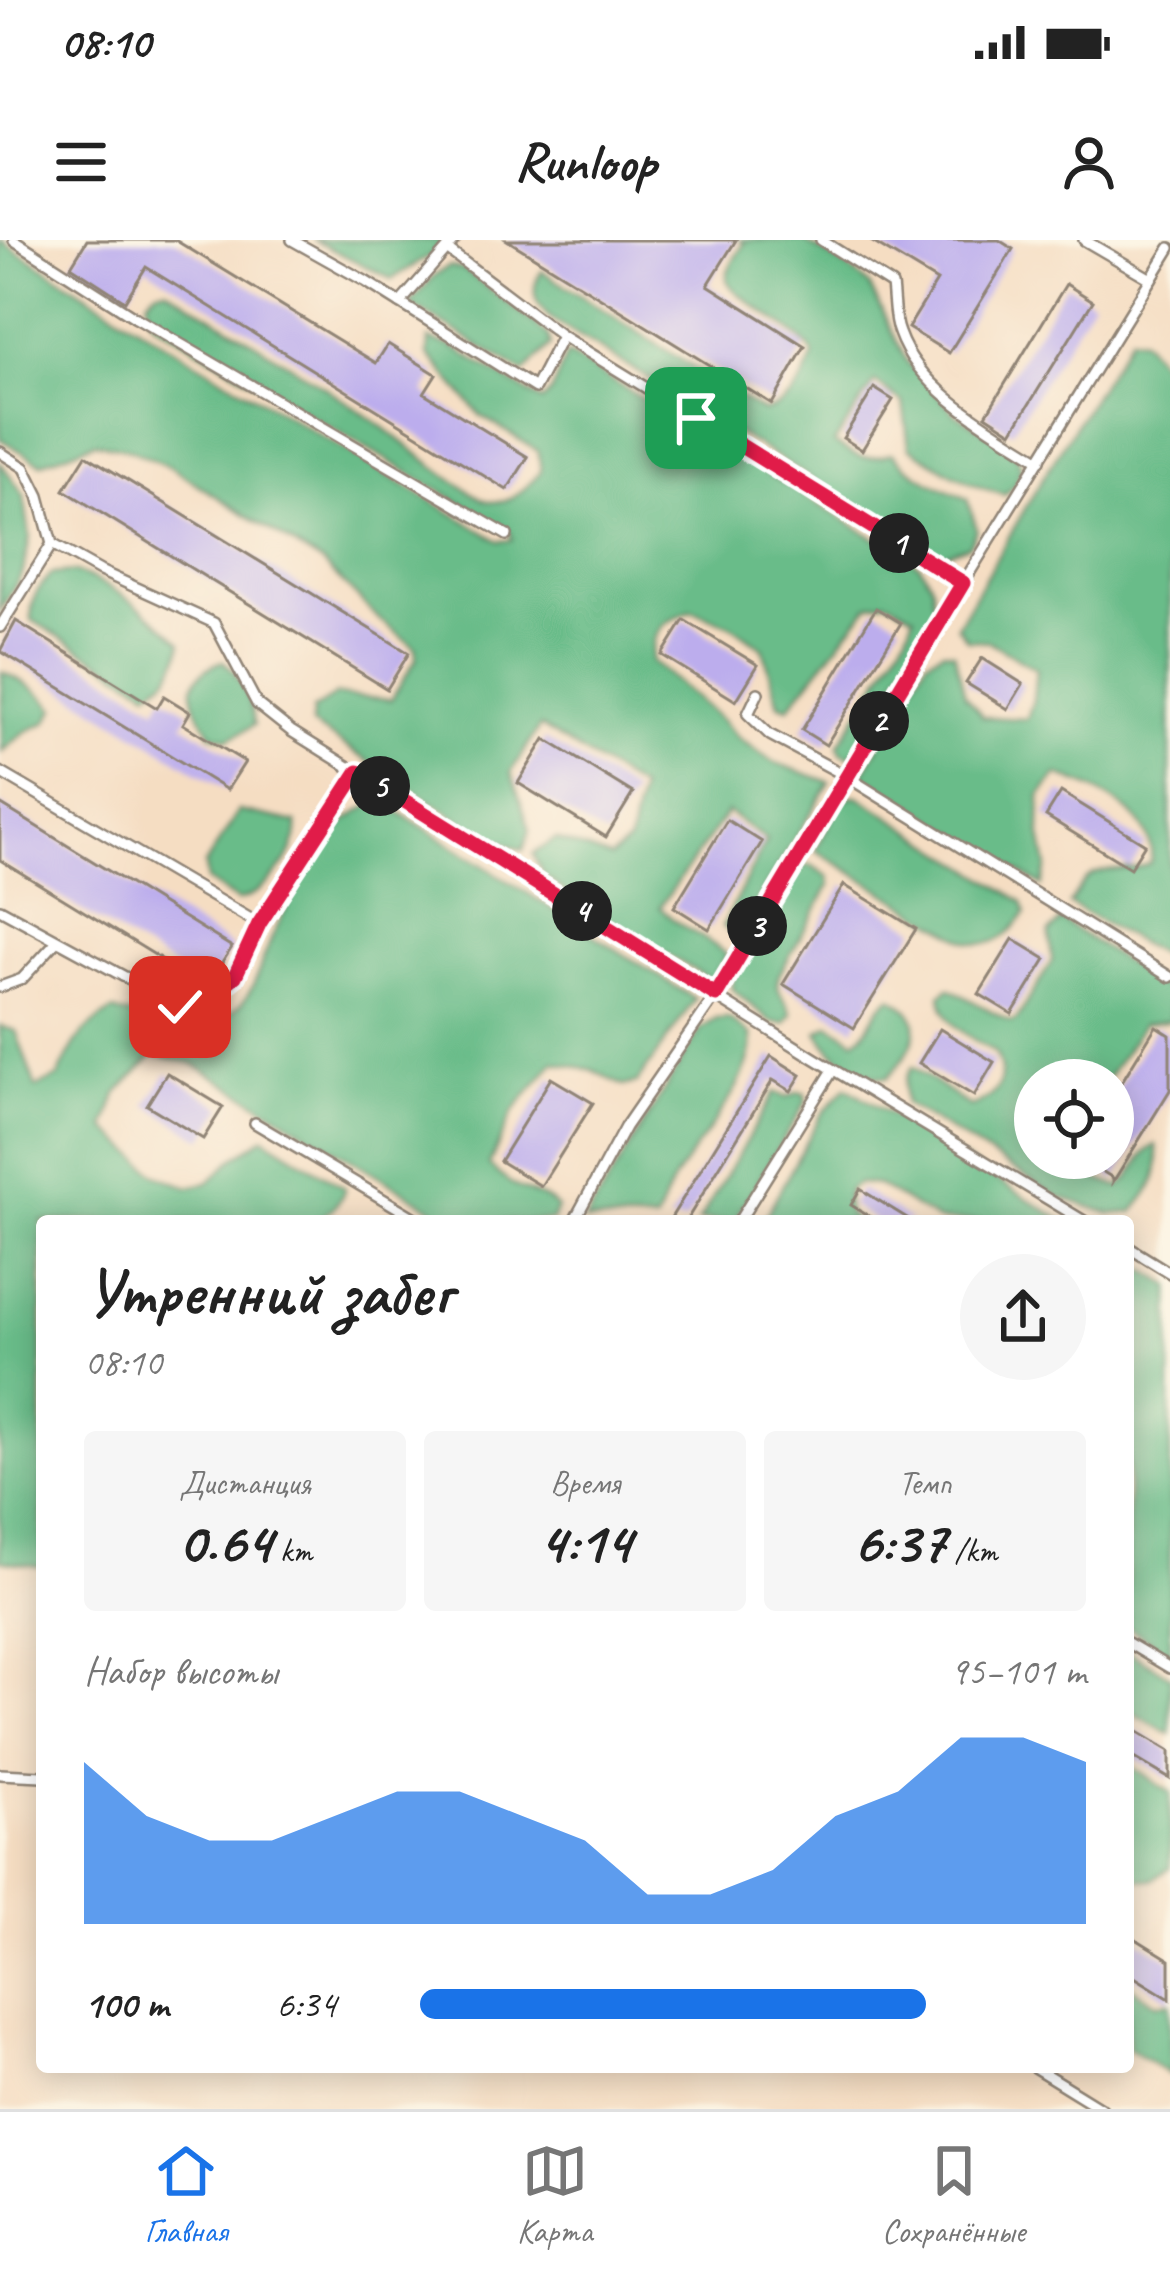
<!DOCTYPE html>
<html lang="ru">
<meta charset="utf-8">
<style>
:root{--surface:#fff;--page:#f6f6f6;--text:#222;--muted:#767676;--line:#e0e0e0;--accent:#1a73e8}
body{margin:0;font-family:Caveat,sans-serif;background:var(--page);color:var(--text);height:100vh;display:flex;flex-direction:column;font-size:45px;white-space:nowrap}
*{box-sizing:border-box;margin:0}
p{font-size:39px;color:var(--muted)}
.icon{flex:none;width:66px;height:66px;fill:none;stroke:currentColor;stroke-width:2;stroke-linecap:round;stroke-linejoin:round}
.map{position:relative;flex:1;overflow:hidden}
.drawer{position:absolute;left:36px;top:975px;width:1098px;height:858px;display:flex;flex-direction:column;background:var(--surface);border-radius:12px;box-shadow:0 6px 30px #0003}
.drawer>*{flex:none}
.controls{position:absolute;left:1014px;top:819px;display:grid;gap:24px}
.controls a{display:grid;place-items:center;width:120px;height:120px;border-radius:50%;background:var(--surface);box-shadow:0 6px 30px #0003;font-size:60px}
.pin{position:absolute;display:grid;place-items:center;width:102px;height:102px;color:#fff;margin:-51px;border-radius:24px;box-shadow:0 6px 18px #0006}
.km{position:absolute;width:60px;height:60px;margin:-30px;border-radius:50%;background:#222;color:#fff;font-size:33px;line-height:60px;text-align:center}
.round{display:grid;place-items:center;flex:none;width:126px;height:126px;border-radius:63px;background:var(--page)}
.overview{display:flex;align-items:center;justify-content:space-between;height:204px;padding:0 48px}
h1{font-size:66px;font-weight:700;line-height:90px}
.metrics{display:grid;grid-template-columns:repeat(3,1fr);gap:18px;height:204px;padding:12px 48px}
.metrics div{display:grid;align-content:center;border-radius:12px;background:var(--page);text-align:center}
.metrics b{font-size:60px;font-weight:700}
.metrics small{font-size:33px;font-weight:400}
.metrics p{font-size:33px}
.chart{height:336px;padding:24px 48px}
.chart p{display:flex;justify-content:space-between}
.chart svg{width:100%;height:216px;margin-top:12px;fill:var(--accent);opacity:.7}
ul{padding:0 48px;list-style:none;font-size:39px}
li{display:grid;grid-template-columns:192px 144px 1fr;align-items:center;height:90px}
li i{height:30px;border-radius:15px;background:var(--accent)}
.status{display:flex;justify-content:space-between;align-items:center;height:84px;padding:0 60px;background:var(--surface);direction:ltr}
.status svg{height:33px;fill:currentColor}
header{display:flex;justify-content:space-between;align-items:center;height:156px;padding:0 48px;background:var(--surface);font-size:54px;font-weight:700}
.menu{display:flex;justify-content:space-around;align-items:center;height:168px;border-top:3px solid var(--line);background:var(--surface);font-size:33px;color:var(--muted)}
.menu a{display:grid;justify-items:center;gap:6px}
.menu .selected{color:var(--accent)}
.map>svg:first-child{display:block}
.forest{fill:#69bc89;stroke:#4a745a;stroke-width:3}
.building{fill:#bcaded}
.lines{fill:none;stroke-linecap:round;stroke-linejoin:round}
.lane-casing{stroke:#908476;stroke-width:14}
.lane{stroke:#fff;stroke-width:9}
.route-casing{stroke:#fff;stroke-width:24}
.route{stroke:#e11d48;stroke-width:15}
</style>
<div class="status"><b>08:10</b><svg viewBox="0 0 49 12"><path d="M0 12V9h3v3zM5 12V6h3v6zM10 12V3h3v9zM15 12V0h3v12zM26 1h20v11H26zM47 4h2v5h-2z"/></svg></div>
<header><svg class="icon" aria-label="menu" viewBox="0 0 24 24"><path d="M4 6h16M4 12h16M4 18h16"/></svg>Runloop<svg class="icon" aria-label="person" viewBox="0 0 24 24"><circle cx="12" cy="8" r="4"/><path d="M4 21q1-7 8-7t8 7"/></svg></header>
<div class="map">
<svg width="1170" height="1869" viewBox="0 0 1170 1869">
<rect width="100%" height="100%" fill="#fcf5e5"/>
<filter id="ink" filterUnits="userSpaceOnUse"><feTurbulence type="fractalNoise" baseFrequency=".00833" numOctaves="2"/><feDisplacementMap in="SourceGraphic" scale="24" xChannelSelector="R" yChannelSelector="G"/><feConvolveMatrix kernelMatrix="1 2 1 2 8 2 1 2 1" color-interpolation-filters="sRGB"/></filter>
<filter id="wash" filterUnits="userSpaceOnUse"><feTurbulence type="fractalNoise" baseFrequency=".004" numOctaves="4" result="noise"/><feDisplacementMap in="SourceGraphic" scale="48" xChannelSelector="R" yChannelSelector="G"/><feGaussianBlur stdDeviation="2.7" result="paint"/><feColorMatrix in="noise" values="0 0 0 0 0 0 0 0 0 0 0 0 0 0 0 0 0 1.4 0 .05"/><feComposite in="paint" operator="in"/></filter>
<g filter="url(#wash)">
<rect width="100%" height="100%" fill="#f5ddc2"/>
<g class="forest">
<path d="M 0,0 L 166,104 L 499,301 L 512,300 L 510,292 L 155,84 L 148,75 L 147,60 L 156,50 L 165,48 C 239,92 313,137 383,187 C 400,200 474,259 488,261 C 512,266 527,247 541,231 L 538,211 L 481,176 L 428,114 L 429,99 L 451,106 L 542,161 L 551,152 L 567,114 L 920,325 L 932,346 L 935,373 L 855,511 L 849,517 L 841,513 L 838,506 L 906,395 L 914,375 L 886,360 L 869,365 L 789,467 L 779,464 L 763,408 L 731,385 L 692,370 C 665,381 651,389 652,421 L 721,480 L 737,497 L 773,522 L 830,542 L 735,697 L 723,686 L 766,600 L 727,572 L 660,667 C 678,688 706,696 727,715 L 711,740 L 584,666 L 543,635 L 533,614 L 556,599 L 610,618 L 629,602 L 640,549 L 540,486 L 511,532 L 530,590 L 523,610 L 483,595 L 312,485 L 313,470 L 336,455 L 391,460 L 416,419 L 416,408 L 380,380 L 324,324 L 172,228 L 131,210 L 95,202 L 41,223 L 0,199 Z"/>
<path d="M 313,0 L 444,0 L 434,13 L 392,39 Z"/>
<path d="M 740,0 L 802,0 L 851,30 L 869,45 L 907,122 L 956,174 L 993,196 L 1018,217 L 1021,229 L 1015,244 L 1005,255 C 967,245 942,228 909,207 L 903,163 L 875,142 L 834,203 C 858,219 864,222 892,213 C 912,236 940,247 967,259 L 977,289 L 969,305 L 938,316 L 554,81 C 536,67 527,51 542,31 L 763,172 C 792,165 803,143 814,116 C 802,89 728,56 727,39 C 726,28 739,13 744,3 Z"/>
<path d="M 449,26 L 465,30 L 549,95 L 551,105 L 524,133 L 410,64 L 435,35 Z"/>
<path d="M 1130,97 L 1142,99 L 1170,134 L 1170,720 L 1069,664 C 1075,656 1081,644 1088,638 C 1103,625 1130,634 1150,623 C 1161,578 1093,545 1057,535 L 1041,555 L 1040,590 L 1047,627 L 1042,646 L 862,535 L 927,420 L 943,410 L 954,412 L 965,455 L 983,477 L 1027,479 L 1033,460 L 1036,429 L 988,401 L 968,400 L 957,386 L 1044,236 Z"/>
<path d="M 0,222 L 24,255 L 30,297 L 23,332 L 0,371 Z"/>
<path d="M 75,332 C 117,348 148,371 182,402 C 178,427 171,437 149,451 L 32,380 C 30,358 37,350 51,334 Z"/>
<path d="M 223,421 C 240,435 252,463 254,485 L 229,499 L 212,494 C 189,463 180,437 223,421 Z"/>
<path d="M 2,432 C 24,441 40,451 55,469 L 47,482 L 25,492 L 2,512 Z"/>
<path d="M 850,556 L 858,556 L 1023,662 L 1026,673 C 1009,697 994,710 964,700 L 815,610 L 840,564 Z"/>
<path d="M 380,560 L 695,759 L 637,843 L 623,846 L 593,830 L 554,822 L 513,872 L 489,925 C 501,938 514,947 531,953 C 543,958 548,958 557,968 L 552,981 L 453,981 L 192,823 L 153,815 L 117,854 L 106,888 L 157,935 L 188,947 L 208,943 L 233,919 L 264,897 L 345,948 C 340,964 328,973 315,981 L 42,981 L 42,1327 L 0,1320 L 0,786 L 16,791 L 36,848 L 58,837 C 73,804 81,789 113,771 C 147,781 211,795 239,766 C 255,750 259,727 268,707 C 278,681 320,603 340,586 C 351,576 366,568 380,560 Z"/>
<path d="M 239,571 L 297,583 C 301,612 265,656 237,661 L 207,641 L 205,625 Z"/>
<path d="M 811,625 L 829,637 L 830,645 L 779,735 C 774,753 786,758 792,774 L 785,784 L 771,782 L 731,748 L 733,737 L 798,631 L 804,626 Z"/>
<path d="M 1061,680 L 1170,752 L 1170,781 L 1143,784 L 1106,840 L 1035,840 L 1035,918 L 1072,918 L 1074,922 L 1097,939 L 1118,947 C 1137,937 1137,913 1156,905 C 1163,936 1153,948 1133,972 L 1111,974 L 1060,957 L 905,864 C 904,851 903,838 913,827 L 970,867 C 996,858 1010,840 995,813 C 971,797 943,786 941,755 L 949,748 L 1011,782 L 1017,779 L 1052,721 L 1049,693 Z"/>
<path d="M 891,757 C 899,762 909,768 913,777 C 923,797 900,825 887,838 C 856,835 834,818 818,792 L 829,784 L 855,800 C 872,790 873,769 891,757 Z"/>
<path d="M 728,778 L 751,795 C 759,837 691,907 671,945 C 665,957 661,969 656,981 L 585,981 L 701,789 L 716,779 Z"/>
<path d="M 846,847 L 1064,981 L 939,981 L 878,945 L 859,943 L 850,948 L 846,957 L 848,974 L 858,981 L 763,981 L 821,875 Z"/>
<path d="M 775,852 L 786,857 L 799,852 L 805,854 L 806,862 L 734,981 L 699,981 Z"/>
<path d="M 1128,1020 L 1170,1045 L 1170,1413 L 1128,1387 Z"/>
<path d="M 1128,1411 L 1170,1436 L 1170,1494 L 1128,1470 Z"/>
<path d="M 1128,1524 L 1170,1552 L 1170,1628 L 1152,1640 L 1128,1639 Z"/>
<path d="M 1128,1745 L 1156,1763 L 1170,1762 L 1170,1835 L 1128,1808 Z"/>
</g>
<g id="blocks">
<g class="building">
<path d="M 87,0 L 175,0 L 376,123 L 388,104 L 436,134 L 424,153 L 528,217 L 507,250 L 146,27 L 125,61 L 71,26 Z"/>
<path d="M 507,0 L 736,0 L 708,45 L 805,106 L 772,164 Z"/>
<path d="M 869,0 L 999,0 L 1013,9 L 949,113 L 908,88 L 937,41 Z"/>
<path d="M 1066,44 L 1093,61 L 1012,192 L 986,175 Z"/>
<path d="M 874,148 L 893,160 L 862,210 L 843,198 Z"/>
<path d="M 86,215 L 409,413 L 387,449 L 64,250 Z"/>
<path d="M 876,368 L 901,383 L 826,505 L 802,490 Z"/>
<path d="M 684,380 L 758,425 L 736,461 L 662,415 Z"/>
<path d="M 16,381 L 157,468 L 164,456 L 190,472 L 183,484 L 245,522 L 227,550 L 0,411 Z"/>
<path d="M 982,418 L 1023,444 L 1008,469 L 966,443 Z"/>
<path d="M 545,499 L 633,553 L 606,597 L 518,543 Z"/>
<path d="M 1061,552 L 1145,604 L 1130,628 L 1046,576 Z"/>
<path d="M 0,564 L 232,707 L 207,747 L 0,620 Z"/>
<path d="M 727,580 L 762,602 L 709,689 L 674,667 Z"/>
<path d="M 844,645 L 916,689 L 854,788 L 783,744 Z"/>
<path d="M 1013,699 L 1046,719 L 1012,774 L 979,754 Z"/>
<path d="M 1156,786 L 1170,795 L 1170,850 L 1113,942 L 1113,938 L 1081,918 L 1113,918 L 1113,856 Z"/>
<path d="M 940,789 L 994,822 L 974,856 L 919,823 Z"/>
<path d="M 771,816 L 801,835 L 791,851 L 773,840 L 686,981 L 669,981 Z"/>
<path d="M 167,833 L 223,867 L 203,899 L 147,865 Z"/>
<path d="M 551,838 L 593,863 L 541,946 L 500,921 Z"/>
<path d="M 860,949 L 912,981 L 877,981 L 851,965 Z"/>
<path d="M 1128,1486 L 1170,1511 L 1170,1539 L 1128,1514 Z"/>
<path d="M 1128,1694 L 1170,1720 L 1170,1759 L 1128,1733 Z"/>
</g>
</g>
</g>
<g filter="url(#ink)">
<use href="#blocks" fill-opacity="0" stroke="#908476" stroke-width="3"/>
<g class="lines">
<g class="lane-casing">
<g id="lane">
<path d="M 14,0 L 136,78 L 507,295"/>
<path d="M 292,0 L 365,41 L 535,148 L 562,96"/>
<path d="M 821,0 L 892,45 C 894,60 893,79 899,93 C 919,150 991,189 1040,220"/>
<path d="M 1084,0 L 1151,39"/>
<path d="M 448,10 L 562,96 L 963,343"/>
<path d="M 400,63 L 455,0"/>
<path d="M 0,212 L 25,228 L 39,256 L 52,304 L 100,331 L 214,383 L 257,464 L 291,491 L 814,818 L 1084,981"/>
<path d="M 0,387 L 52,304"/>
<path d="M 758,453 L 748,474 L 770,495 L 846,536 L 1170,737"/>
<path d="M 0,532 L 259,684 L 358,533"/>
<path d="M 0,669 L 180,767 C 230,758 239,726 259,684"/>
<path d="M 0,747 L 22,739 L 57,701"/>
<path d="M 255,883 L 420,981"/>
<path d="M 574,981 L 625,887 L 716,755 L 902,442 L 1170,8"/>
<path d="M 739,981 L 833,830"/>
<path d="M 1128,1007 L 1170,1033"/>
<path d="M 1128,1403 L 1170,1428"/>
<path d="M 0,1534 L 42,1536"/>
<path d="M 1034,1827 L 1102,1869"/>
</g>
</g>
<use href="#lane" class="lane"/>
</g>
</g>
<g class="lines" filter="url(#ink)">
<g class="route-casing">
<path id="route" d="M 180,767 L 201,764 L 235,736 L 259,684 L 358,532 L 716,755 L 963,343 L 696,178"/>
</g>
<use href="#route" class="route"/>
</g>
</svg>
<div class="controls">
<a><svg class="icon" aria-label="locate" viewBox="0 0 24 24"><circle cx="12" cy="12" r="6"/><path d="M12 2v4M12 18v4M2 12h4M18 12h4"/></svg></a>
</div>
<div class="pin" style="left:696px;top:178px;background:#1e9e55"><svg class="icon" aria-label="arrive" viewBox="0 0 24 24"><path d="M6 21V4h12l-3 4 3 4H6"/></svg></div>
<div class="pin" style="left:180px;top:767px;background:#d93025"><svg class="icon" aria-label="check" viewBox="0 0 24 24"><path d="M5 12l5 5 9-10"/></svg></div>
<b class="km" style="left:899px;top:303px">1</b>
<b class="km" style="left:879px;top:481px">2</b>
<b class="km" style="left:757px;top:686px">3</b>
<b class="km" style="left:582px;top:671px">4</b>
<b class="km" style="left:380px;top:546px">5</b>
<section class="drawer">
<div class="overview"><div><h1>Утренний забег</h1><p>08:10</p></div><a class="round"><svg class="icon" aria-label="share" viewBox="0 0 24 24"><path d="M12 15V3M7 8l5-5 5 5M5 13v7h14v-7"/></svg></a></div>
<div class="metrics">
<div><p>Дистанция</p><b>0.64<small> km</small></b></div>
<div><p>Время</p><b>4:14</b></div>
<div><p>Темп</p><b>6:37<small> /km</small></b></div>
</div>
<div class="chart"><p><span>Набор высоты</span>95–101 m</p>
<svg viewBox="0 0 160 44" preserveAspectRatio="none"><path d="M0 44V11L10 22L20 27L30 27L40 22L50 17L60 17L70 22L80 27L90 38L100 38L110 33L120 22L130 17L140 6L150 6L160 11V44z"/></svg>
</div>
<ul>
<li><b>100 m</b>6:34<i style="width:76%"></i></li>
</ul>
</section>
</div>
<nav class="menu">
<a class="selected"><svg class="icon" aria-label="home" viewBox="0 0 24 24"><path d="M3 11l9-7 9 7M6 9v11h12V9"/></svg>Главная</a>
<a><svg class="icon" aria-label="map" viewBox="0 0 24 24"><path d="M3 6l6-2 6 2 6-2v14l-6 2-6-2-6 2zM9 4v14M15 6v14"/></svg>Карта</a>
<a><svg class="icon" aria-label="saved" viewBox="0 0 24 24"><path d="M7 4h10v16l-5-4-5 4z"/></svg>Сохранённые</a>
</nav>
